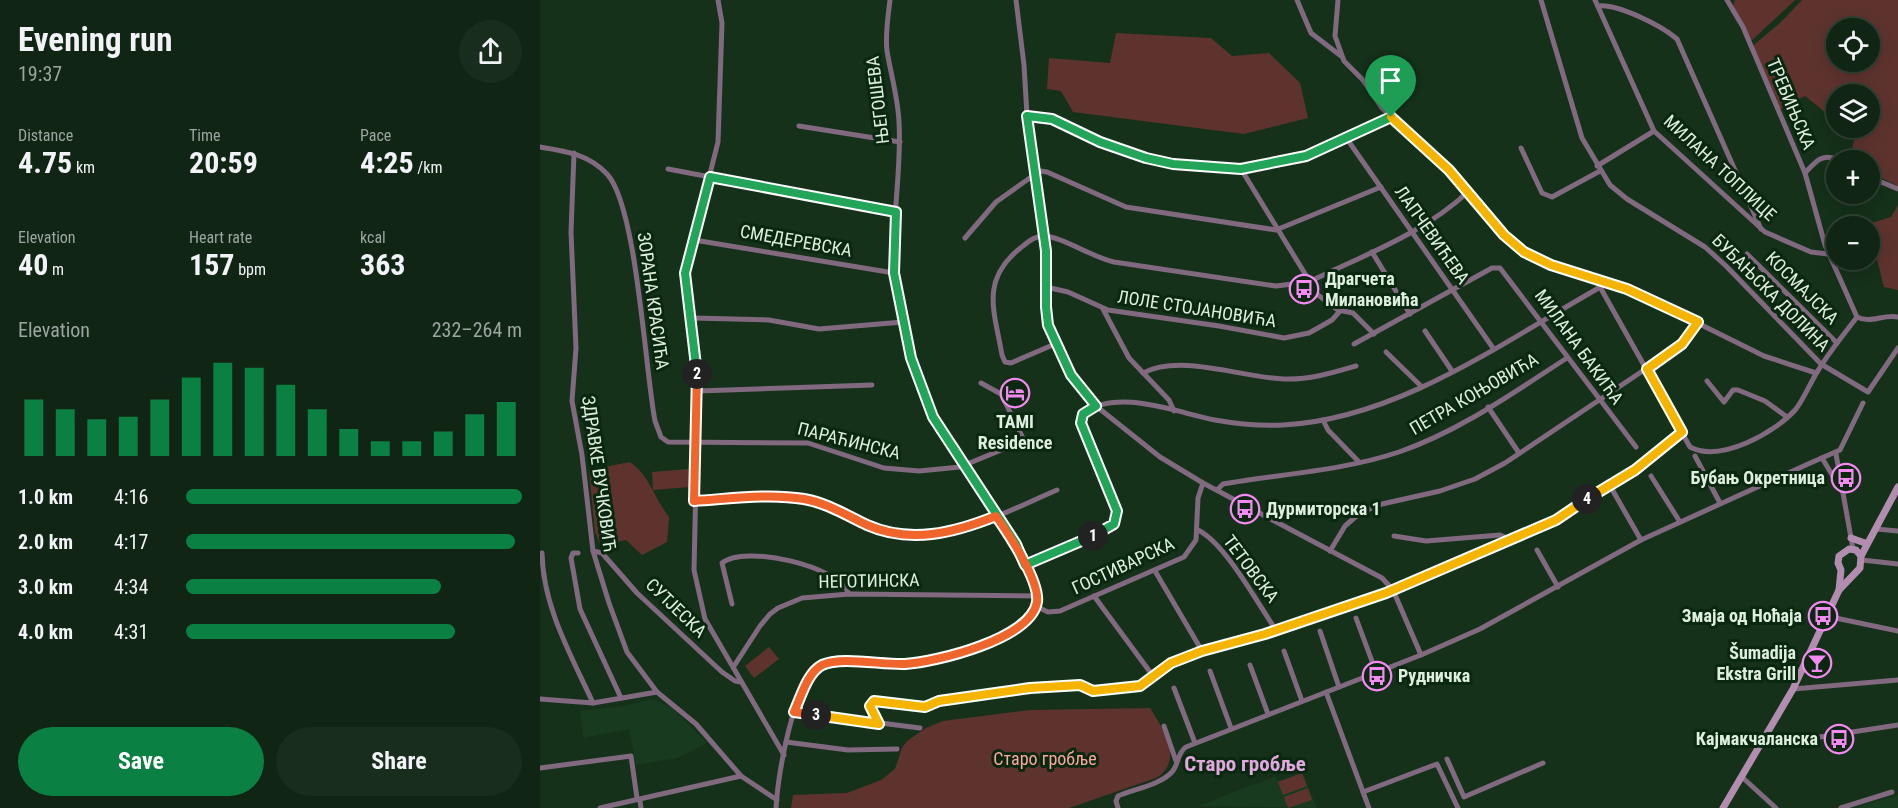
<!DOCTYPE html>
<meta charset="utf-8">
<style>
:root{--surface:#102514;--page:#192d1d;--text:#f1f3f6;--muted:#9ca5a0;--line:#304234;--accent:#0b8043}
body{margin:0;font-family:"Roboto Condensed",sans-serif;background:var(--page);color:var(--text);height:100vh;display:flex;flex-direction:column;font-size:22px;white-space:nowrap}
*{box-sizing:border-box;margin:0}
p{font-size:20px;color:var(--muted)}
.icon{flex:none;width:33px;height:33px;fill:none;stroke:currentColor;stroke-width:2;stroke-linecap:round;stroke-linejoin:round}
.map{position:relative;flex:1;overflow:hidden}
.side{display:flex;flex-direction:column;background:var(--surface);width:540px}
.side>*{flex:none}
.buttons{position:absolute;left:1286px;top:18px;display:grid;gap:12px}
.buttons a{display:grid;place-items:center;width:54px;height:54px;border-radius:50%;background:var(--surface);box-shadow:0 3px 15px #0003,0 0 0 2px var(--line);font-size:30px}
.pin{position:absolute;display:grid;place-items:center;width:51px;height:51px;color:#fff;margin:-62px -26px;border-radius:50% 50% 50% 0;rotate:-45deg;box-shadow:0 0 6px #0007}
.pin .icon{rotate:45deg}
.km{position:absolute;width:30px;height:30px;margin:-15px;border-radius:50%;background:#222;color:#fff;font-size:16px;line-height:30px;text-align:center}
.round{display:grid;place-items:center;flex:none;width:63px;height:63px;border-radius:32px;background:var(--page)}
.head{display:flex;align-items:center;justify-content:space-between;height:102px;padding:0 18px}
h1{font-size:33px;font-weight:700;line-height:45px}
.metrics{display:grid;grid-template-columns:repeat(3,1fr);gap:9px;height:102px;padding:6px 18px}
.metrics div{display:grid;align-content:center}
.metrics b{font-size:30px;font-weight:700}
.metrics small{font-size:16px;font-weight:400}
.metrics p{font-size:16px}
.chart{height:168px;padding:12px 18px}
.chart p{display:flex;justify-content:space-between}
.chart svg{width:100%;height:108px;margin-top:6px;stroke:var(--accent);stroke-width:6}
.primary-button{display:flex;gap:12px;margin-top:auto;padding:12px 18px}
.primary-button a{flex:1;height:69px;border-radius:36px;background:var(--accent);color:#fff;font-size:24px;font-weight:700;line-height:69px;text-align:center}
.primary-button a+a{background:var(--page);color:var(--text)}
ul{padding:0 18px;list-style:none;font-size:20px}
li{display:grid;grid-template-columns:96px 72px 1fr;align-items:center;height:45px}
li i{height:15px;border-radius:8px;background:var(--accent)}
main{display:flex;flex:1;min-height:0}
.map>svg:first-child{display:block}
.built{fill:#183a1e}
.green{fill:#5e332e;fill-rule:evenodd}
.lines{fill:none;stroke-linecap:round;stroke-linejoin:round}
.street{stroke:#81697f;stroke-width:5}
.secondary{stroke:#b28db0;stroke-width:7}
.split-1-casing{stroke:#fff;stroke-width:12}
.split-2-casing{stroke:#fff;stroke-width:12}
.split-3-casing{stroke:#fff;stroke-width:12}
.split-4-casing{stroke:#fff;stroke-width:12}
.split-5-casing{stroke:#fff;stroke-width:12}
.split-1{stroke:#22a559;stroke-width:8}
.split-2{stroke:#22a559;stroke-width:8}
.split-3{stroke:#f0652b;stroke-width:8}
.split-4{stroke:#f5b400;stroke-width:8}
.split-5{stroke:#f5b400;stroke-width:8}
.labels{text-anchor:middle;stroke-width:6;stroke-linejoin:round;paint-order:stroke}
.street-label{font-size:18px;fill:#deeedf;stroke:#0a2710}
.poi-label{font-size:18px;font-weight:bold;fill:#deeedf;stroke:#0a2710;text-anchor:end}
.park-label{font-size:18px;fill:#fca89c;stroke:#0a2710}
.quarter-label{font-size:21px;font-weight:bold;fill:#e2a8e0;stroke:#0a2710}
</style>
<main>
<section class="side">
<div class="head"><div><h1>Evening run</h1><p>19:37</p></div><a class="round"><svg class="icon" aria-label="share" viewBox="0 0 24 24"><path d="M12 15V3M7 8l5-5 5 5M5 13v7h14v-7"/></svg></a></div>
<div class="metrics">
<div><p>Distance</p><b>4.75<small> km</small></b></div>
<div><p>Time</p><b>20:59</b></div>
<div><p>Pace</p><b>4:25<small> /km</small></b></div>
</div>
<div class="metrics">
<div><p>Elevation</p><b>40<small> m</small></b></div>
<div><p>Heart rate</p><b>157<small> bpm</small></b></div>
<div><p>kcal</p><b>363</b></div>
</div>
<div class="chart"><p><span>Elevation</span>232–264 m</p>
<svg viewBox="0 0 160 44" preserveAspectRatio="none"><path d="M5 44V21M15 44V25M25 44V29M35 44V28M45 44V21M55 44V12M65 44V6M75 44V8M85 44V15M95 44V25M105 44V33M115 44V38M125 44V38M135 44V34M145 44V27M155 44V22"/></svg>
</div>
<ul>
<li><b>1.0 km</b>4:16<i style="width:100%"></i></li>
<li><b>2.0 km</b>4:17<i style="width:98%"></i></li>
<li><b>3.0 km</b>4:34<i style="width:76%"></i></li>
<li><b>4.0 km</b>4:31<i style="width:80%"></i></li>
</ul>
<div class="primary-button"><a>Save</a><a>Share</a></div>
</section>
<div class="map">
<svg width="1358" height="808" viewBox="0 0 1358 808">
<rect width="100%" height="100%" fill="#15311a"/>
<g class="built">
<path d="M 111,699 L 131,707 L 167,743 L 137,758 L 96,765 L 89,729 L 43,738 L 40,711 L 84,706 Z"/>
<path d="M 762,772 L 777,808 L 658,806 L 736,776 L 738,781 Z"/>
<path d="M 1358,795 L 1358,808 L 1320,808 L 1319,806 Z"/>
</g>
<g class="green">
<path d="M 1195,0 L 1255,0 L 1209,43 L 1192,9 Z"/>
<path d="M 1262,0 L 1358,0 L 1358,186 L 1329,172 L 1329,160 L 1309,160 L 1315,137 L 1303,128 L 1329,128 L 1329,94 L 1296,94 L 1296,121 L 1265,96 L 1239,110 L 1210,48 L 1240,23 ZM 1296,28 L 1329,28 L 1329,62 L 1296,62 Z"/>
<path d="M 576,33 L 671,38 L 692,56 L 729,53 L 760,83 L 768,118 L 704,134 L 533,112 L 521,91 L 507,89 L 509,58 L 570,63 Z"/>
<path d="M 1358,205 L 1358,290 L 1344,287 L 1328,224 L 1351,217 Z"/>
<path d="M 90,462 C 110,476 114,498 129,517 L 127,542 L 102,555 L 86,540 L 61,546 L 55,532 L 49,470 Z"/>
<path d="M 149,469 L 150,487 L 113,490 L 112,472 Z"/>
<path d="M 229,647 L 239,659 L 214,678 L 205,666 Z"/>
<path d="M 610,708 C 624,730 644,761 616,778 L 529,808 L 251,808 L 253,795 L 307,793 L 341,780 L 355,769 L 362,748 L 367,741 L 386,728 L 403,721 L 490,710 Z"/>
<path d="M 762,773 L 767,786 L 743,795 L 738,782 Z"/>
<path d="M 768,788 L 772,800 L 748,808 L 744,797 Z"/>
</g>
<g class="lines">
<g class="street">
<path d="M 178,0 L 182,23 L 178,142 L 145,273 L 156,347 L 158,391 L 154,570 L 165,619 L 244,755"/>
<path d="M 476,0 L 484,65 L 487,115 L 506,251 L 506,316 L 515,344 L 531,375 L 556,406 L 620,457 L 663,483 L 842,578 L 853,590 L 881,655"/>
<path d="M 757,0 L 771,33 L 801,56"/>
<path d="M 798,0 L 795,36 L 804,61 L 823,80 L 842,108 L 929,191 L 959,228 L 979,248 L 1011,265 L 1097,293 L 1224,356 L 1276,373"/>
<path d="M 1001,0 L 1042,138 L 1070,185 L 1087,199 L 1165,247 L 1186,266 L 1281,364 L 1328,392 L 1358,348"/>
<path d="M 1055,0 L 1114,131 L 1225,232 L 1271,252 L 1288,254"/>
<path d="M 1187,0 L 1203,27 L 1265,173 L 1285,245 L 1317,317 C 1331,324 1343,314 1358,317"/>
<path d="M 1058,6 C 1077,3 1122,26 1137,39 L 1221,229"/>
<path d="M 487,115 L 512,119 L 560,142 L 606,158 L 633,163 L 701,169 L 766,156 L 851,117"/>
<path d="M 259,126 L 360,142"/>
<path d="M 807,139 L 953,348"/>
<path d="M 0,147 C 25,151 48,154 67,174 C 97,206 105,370 115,421 L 121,437 L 128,442 L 268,443 L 344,468 L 379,471 L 420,467 L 478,443 L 483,438 L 461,394 L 441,383"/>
<path d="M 981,148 L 1002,193 L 1012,197 L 1060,171"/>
<path d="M 34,153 L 31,232 L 36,348 L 32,401 L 42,455 L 53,551 L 69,603 L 87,652 L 117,692 L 156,724 L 201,776 L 237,800"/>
<path d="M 1057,166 L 1114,131"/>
<path d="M 128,169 L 356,212"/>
<path d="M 701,169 L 778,295 L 798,310 L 813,313 L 834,334"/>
<path d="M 494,170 L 507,172 L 586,207 L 736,230 L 841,187"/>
<path d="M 1265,173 C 1275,162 1283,152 1298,160"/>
<path d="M 1329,177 L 1358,189"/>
<path d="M 425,238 L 456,202 L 494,175"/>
<path d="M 154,240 L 354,273"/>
<path d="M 832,252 L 870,314"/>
<path d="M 1207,254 L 1297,343"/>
<path d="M 506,287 L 528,292 L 568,310 L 679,326 L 744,338 L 769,333 L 792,320 L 800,311"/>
<path d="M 1060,287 L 1150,447 C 1180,463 1235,433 1256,409 C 1265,397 1271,381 1279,369 C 1290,351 1304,334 1317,317"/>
<path d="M 563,309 L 589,358 L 629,400 L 634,411"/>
<path d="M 152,318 L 229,320 L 279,329 L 363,322"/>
<path d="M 885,331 L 912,371"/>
<path d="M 515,344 L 471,363 L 465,362 L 462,355 C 455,313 440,282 478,250 C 487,243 494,235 506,236 C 524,238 552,257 574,262 L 736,286 L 769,282 C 824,255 883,234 929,191"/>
<path d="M 814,344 L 952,268 L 960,268 L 1096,447"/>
<path d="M 846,352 L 882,387"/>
<path d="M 603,373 C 641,353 703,378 744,379 C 769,380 792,373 816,366"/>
<path d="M 1167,381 L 1184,402 L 1193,390 L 1198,390 L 1225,401 L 1247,417"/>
<path d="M 158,391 L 332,385"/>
<path d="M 948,407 L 979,453"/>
<path d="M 783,420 L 788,430 L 819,462"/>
<path d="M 1296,454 L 1313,549"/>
<path d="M 1155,456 L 1180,503"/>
<path d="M 1282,458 L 1302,491"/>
<path d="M 1111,476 L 1140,522"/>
<path d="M 677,490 L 683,484 C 741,474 802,471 859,452 C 920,431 974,392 1027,358"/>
<path d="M 1073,491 L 1101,540"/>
<path d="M 154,501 C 193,499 237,492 276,502 C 311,512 337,535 375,535 C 425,536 472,509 517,490"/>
<path d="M 1336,529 L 1358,531"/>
<path d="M 658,530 C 686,544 717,603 736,630"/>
<path d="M 854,536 L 886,541 L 960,535 L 971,540"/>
<path d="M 997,550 L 1018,587"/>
<path d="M 53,551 L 62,553 L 97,593 L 182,672 L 195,681 L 201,682"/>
<path d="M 790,551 L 805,526 L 820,513 L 842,504 L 900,491 L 935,479 L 965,463 L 1137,348 L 1150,336 L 1158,322"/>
<path d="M 2,553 C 3,607 31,655 53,703"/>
<path d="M 38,553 L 33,553 L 31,558 L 40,609 L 81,698"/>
<path d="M 1322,560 L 1358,564"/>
<path d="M 485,565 L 566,530 L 576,520 L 574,504 L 541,424 L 543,414 C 576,387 638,413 675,420 C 697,424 721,426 743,425 C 857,419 960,344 1057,289 L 1063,281"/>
<path d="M 615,571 L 662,651"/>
<path d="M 554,596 L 613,676"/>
<path d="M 192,604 L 182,563 C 204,544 300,566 309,594"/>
<path d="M 495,606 L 508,612 L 520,611 L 644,557 L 656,540 L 658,498 L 663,483"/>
<path d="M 1286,616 L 1358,631"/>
<path d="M 816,618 L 836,672"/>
<path d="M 780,631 L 799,687"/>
<path d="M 744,651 L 762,701"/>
<path d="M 710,665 L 728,714"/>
<path d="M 194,666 L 220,626 L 230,614 L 238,608 L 262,598 L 309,594 L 497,596"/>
<path d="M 670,671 L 691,728"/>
<path d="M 634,688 L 655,743"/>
<path d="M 1253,689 L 1358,680"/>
<path d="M 786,692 L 829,808"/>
<path d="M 0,699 L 53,703 L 117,692"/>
<path d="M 254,712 L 380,728"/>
<path d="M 339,724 L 330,706 L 334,701 L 385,707 L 399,701 L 490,688 L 540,685 L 553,691 L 600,686 L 637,660 L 846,593 L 1016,520 L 1095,470 L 1142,432"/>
<path d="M 624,726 L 636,761"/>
<path d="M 246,742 L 308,750 L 357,749"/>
<path d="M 1223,742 L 1267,739 L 1358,725"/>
<path d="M 907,759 L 924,797 L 1003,763"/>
<path d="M 0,768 L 91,756 L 97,798"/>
<path d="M 1203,778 L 1236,808"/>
<path d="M 823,792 L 897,764 L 918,808"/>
<path d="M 100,801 L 101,808"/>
<path d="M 60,808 L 201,776"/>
<path d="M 236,808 C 238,777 252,685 279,667 C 297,655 343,665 366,664 C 401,662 432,650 464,634 C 476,628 493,619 496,603 C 504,568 410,453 392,416 C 376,382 355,309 354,272 C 351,222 362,172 359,122 C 358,98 351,75 347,51 C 345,35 348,16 350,0"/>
<path d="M 578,808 L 576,801 L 578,796 C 594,789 620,785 632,772 C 639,764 637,753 646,747 L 881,655 L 940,629 L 1101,540 L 1268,464 L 1300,450 L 1323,403"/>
<path d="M 1301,808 L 1352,792"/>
</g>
<g class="secondary">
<path d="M 1311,538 L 1325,543"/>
<path d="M 1299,590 L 1301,570 L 1298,563 L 1299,556 L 1309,549 L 1316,550 L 1321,556"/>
<path d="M 1183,808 L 1253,689 L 1299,590 L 1320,568 L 1321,556 L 1358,487"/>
</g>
</g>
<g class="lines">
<g class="split-1-casing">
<path id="split-1" d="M 553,536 L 574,524 L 577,511 L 541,423 L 543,414 L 556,406 L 531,375 L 508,325 L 506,307 L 506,251 L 487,116 L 512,119 L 560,142 L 606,158 L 633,164 L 701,169 L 766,156 L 851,117"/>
</g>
<g class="split-2-casing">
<path id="split-2" d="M 157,374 L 145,273 L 170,177 L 356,212 L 354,273 L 371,358 L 393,417 L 476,544 L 485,565 L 553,536"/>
</g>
<g class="split-3-casing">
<path id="split-3" d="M 157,374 L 154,501 C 189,499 228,493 264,499 C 287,503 306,515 327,525 C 370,544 414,533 456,516 C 468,533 500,581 497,602 C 491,639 396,662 365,664 C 342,665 301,656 282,665 C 267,673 261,697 254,712 L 276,715"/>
</g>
<g class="split-4-casing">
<path id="split-4" d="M 276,715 L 339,724 L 330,706 L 334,701 L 385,707 L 399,701 L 490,688 L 540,685 L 553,691 L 600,686 L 631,663 L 662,651 L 725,634 L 846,593 L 1016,520 L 1047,499"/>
</g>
<g class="split-5-casing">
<path id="split-5" d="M 851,117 L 909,170 L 964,235 L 984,252 L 1011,265 L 1087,289 L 1158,322 L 1142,344 L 1107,369 L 1142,432 L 1095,470 L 1047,499"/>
</g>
<use href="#split-1" class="split-1"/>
<use href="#split-2" class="split-2"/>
<use href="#split-3" class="split-3"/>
<use href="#split-4" class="split-4"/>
<use href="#split-5" class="split-5"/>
</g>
<defs>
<g id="bus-ring" transform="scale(1.5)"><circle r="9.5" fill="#0a2710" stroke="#f389f1" stroke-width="1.5"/><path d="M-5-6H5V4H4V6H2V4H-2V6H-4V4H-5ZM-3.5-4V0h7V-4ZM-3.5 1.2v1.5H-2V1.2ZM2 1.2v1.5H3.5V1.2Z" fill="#f389f1"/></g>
<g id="hotel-ring" transform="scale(1.5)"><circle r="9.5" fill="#0a2710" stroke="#f389f1" stroke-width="1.5"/><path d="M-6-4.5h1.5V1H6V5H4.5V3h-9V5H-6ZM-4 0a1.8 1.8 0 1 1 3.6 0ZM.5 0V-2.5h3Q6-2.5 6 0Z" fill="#f389f1"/></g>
<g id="bar-ring" transform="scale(1.5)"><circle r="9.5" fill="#0a2710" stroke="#f389f1" stroke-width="1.5"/><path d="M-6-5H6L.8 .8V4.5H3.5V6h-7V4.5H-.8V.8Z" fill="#f389f1"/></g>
</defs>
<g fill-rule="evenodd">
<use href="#bus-ring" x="764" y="289"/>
<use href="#hotel-ring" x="475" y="393"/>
<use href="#bus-ring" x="1306" y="478"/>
<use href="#bus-ring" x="705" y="509"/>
<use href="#bus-ring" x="1283" y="616"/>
<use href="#bar-ring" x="1277" y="663"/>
<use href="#bus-ring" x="837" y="676"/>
<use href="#bus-ring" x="1299" y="739"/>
</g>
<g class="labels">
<g class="street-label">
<text transform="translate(338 100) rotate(-97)" y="6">ЊЕГОШЕВА</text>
<text transform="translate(1251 104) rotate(67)" y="6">ТРЕБИЊСКА</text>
<text transform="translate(1180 168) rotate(43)" y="6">МИЛАНА ТОПЛИЦЕ</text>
<text transform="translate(892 235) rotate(55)" y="6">ЛАПЧЕВИЋЕВА</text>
<text transform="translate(256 241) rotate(10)" y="6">СМЕДЕРЕВСКА</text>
<text transform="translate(1262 288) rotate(45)" y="6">КОСМАЈСКА</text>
<text transform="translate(1231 293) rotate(45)" y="6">БУБАЊСКА ДОЛИНА</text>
<text transform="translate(113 301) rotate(82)" y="6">ЗОРАНА КРАСИЋА</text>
<text transform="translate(657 309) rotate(9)" y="6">ЛОЛЕ СТОЈАНОВИЋА</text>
<text transform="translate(1039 347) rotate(54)" y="6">МИЛАНА БАКИЋА</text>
<text transform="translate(934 394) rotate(-30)" y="6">ПЕТРА КОЊОВИЋА</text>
<text transform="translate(309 441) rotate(14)" y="6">ПАРАЋИНСКА</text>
<text transform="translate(59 474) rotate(82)" y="6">ЗДРАВКЕ ВУЧКОВИЋ</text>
<text transform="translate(583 566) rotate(-25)" y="6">ГОСТИВАРСКА</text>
<text transform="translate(711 569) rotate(53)" y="6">ТЕТОВСКА</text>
<text transform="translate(329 581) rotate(-1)" y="6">НЕГОТИНСКА</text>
<text transform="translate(136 608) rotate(44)" y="6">СУТЈЕСКА</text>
</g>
<g class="poi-label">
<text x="785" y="285" text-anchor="start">Драгчета<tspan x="785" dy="21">Милановића</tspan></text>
<text x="475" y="428" text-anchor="middle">TAMI<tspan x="475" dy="21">Residence</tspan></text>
<text x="1285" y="484">Бубањ Окретница</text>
<text x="726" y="515" text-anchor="start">Дурмиторска 1</text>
<text x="1262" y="622">Змаја од Ноћаја</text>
<text x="1256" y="659">Šumadija<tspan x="1256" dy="21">Ekstra Grill</tspan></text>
<text x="858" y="682" text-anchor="start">Рудничка</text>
<text x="1278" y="745">Кајмакчаланска</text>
</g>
<g class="park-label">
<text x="505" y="765">Старо гробље</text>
</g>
<g class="quarter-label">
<text x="705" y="771">Старо гробље</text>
</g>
</g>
</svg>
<div class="buttons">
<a><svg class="icon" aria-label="locate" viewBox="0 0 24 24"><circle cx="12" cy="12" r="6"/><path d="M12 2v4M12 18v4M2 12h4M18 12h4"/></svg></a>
<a><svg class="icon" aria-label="layers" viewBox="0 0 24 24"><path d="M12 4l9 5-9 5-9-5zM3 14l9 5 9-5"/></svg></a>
<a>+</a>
<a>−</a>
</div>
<div class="pin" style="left:851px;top:117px;background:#1e9e55"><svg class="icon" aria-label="arrive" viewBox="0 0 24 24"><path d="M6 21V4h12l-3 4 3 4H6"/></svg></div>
<b class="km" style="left:553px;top:536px">1</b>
<b class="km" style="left:157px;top:374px">2</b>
<b class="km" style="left:276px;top:715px">3</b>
<b class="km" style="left:1047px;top:499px">4</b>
</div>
</main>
